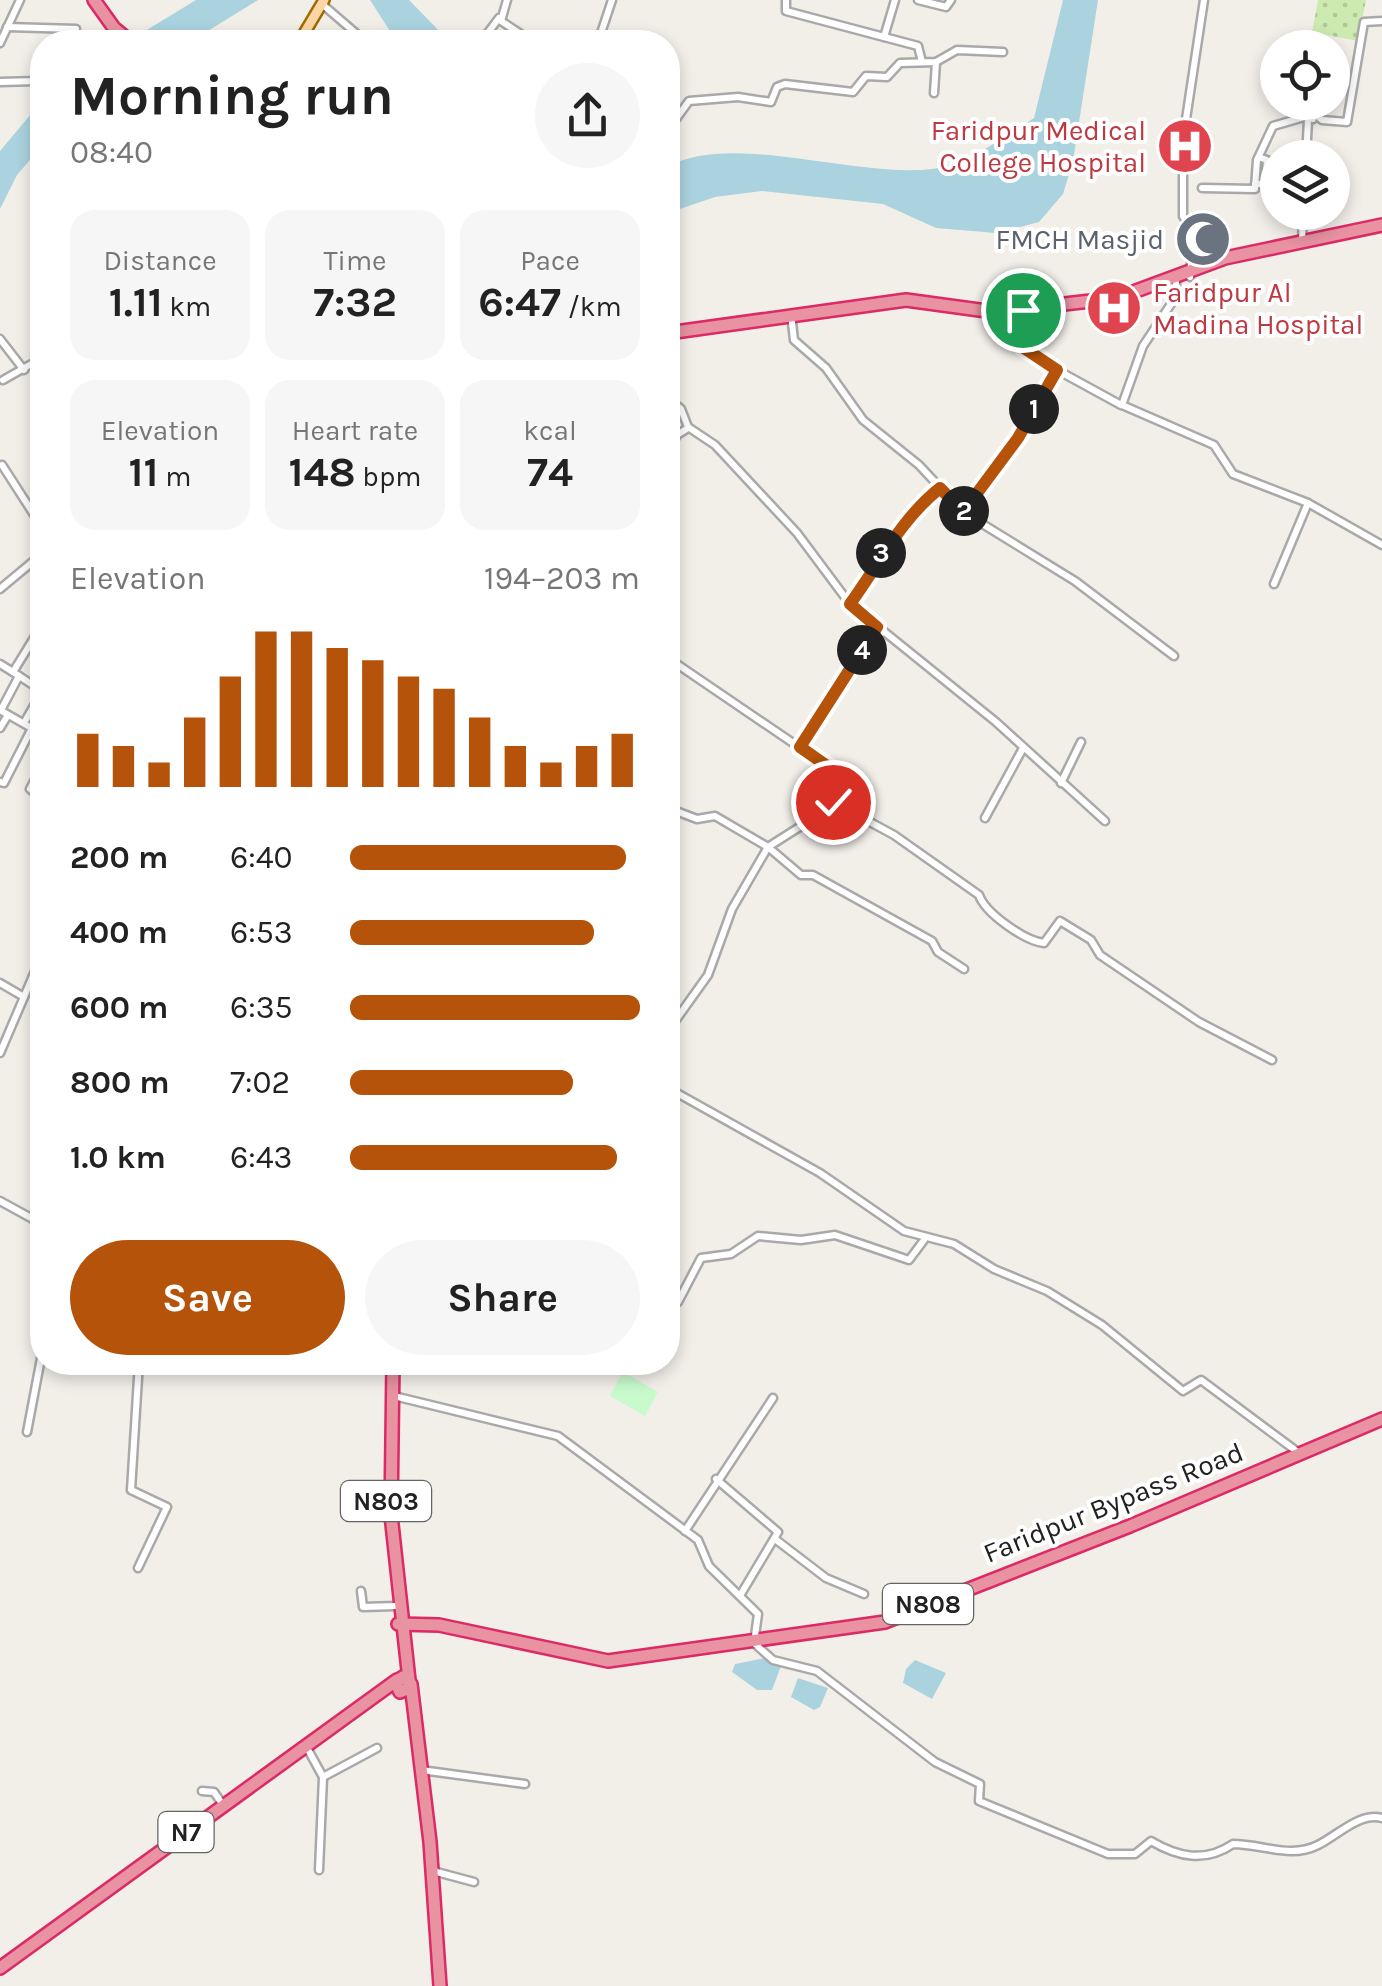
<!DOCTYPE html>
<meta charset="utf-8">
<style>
:root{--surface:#fff;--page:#f6f6f6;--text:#222;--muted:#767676;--accent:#b45309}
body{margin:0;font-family:Karla,sans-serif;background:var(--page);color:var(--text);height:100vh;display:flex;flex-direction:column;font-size:38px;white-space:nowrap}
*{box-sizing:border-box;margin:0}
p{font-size:32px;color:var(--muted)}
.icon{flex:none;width:55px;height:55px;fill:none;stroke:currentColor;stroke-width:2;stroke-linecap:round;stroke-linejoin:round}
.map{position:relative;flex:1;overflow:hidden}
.sheet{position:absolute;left:30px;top:30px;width:650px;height:1345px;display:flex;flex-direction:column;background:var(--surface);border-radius:40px;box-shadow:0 5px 15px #0003}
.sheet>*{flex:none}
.controls{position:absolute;left:1260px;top:30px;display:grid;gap:20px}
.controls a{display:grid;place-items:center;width:90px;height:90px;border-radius:50%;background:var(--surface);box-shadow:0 5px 15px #0003;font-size:50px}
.pin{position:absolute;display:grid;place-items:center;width:85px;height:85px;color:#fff;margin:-42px;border:5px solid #fff;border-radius:50%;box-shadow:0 2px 10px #0007}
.km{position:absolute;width:50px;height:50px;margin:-25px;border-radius:50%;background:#222;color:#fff;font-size:28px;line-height:50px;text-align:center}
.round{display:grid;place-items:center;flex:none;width:105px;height:105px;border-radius:52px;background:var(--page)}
.summary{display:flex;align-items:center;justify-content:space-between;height:170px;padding:0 40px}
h1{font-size:55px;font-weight:700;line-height:75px}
.metrics{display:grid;grid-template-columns:repeat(3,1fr);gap:15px;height:170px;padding:10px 40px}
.metrics div{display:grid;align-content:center;border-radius:25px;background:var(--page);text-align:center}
.metrics b{font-size:42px;font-weight:700}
.metrics small{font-size:28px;font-weight:400}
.metrics p{font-size:28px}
.chart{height:280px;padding:20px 40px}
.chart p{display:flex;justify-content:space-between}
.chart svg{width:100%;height:180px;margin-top:10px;stroke:var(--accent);stroke-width:6}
.button{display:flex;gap:20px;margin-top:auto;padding:20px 40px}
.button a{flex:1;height:115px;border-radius:60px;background:var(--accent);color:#fff;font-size:40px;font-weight:700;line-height:115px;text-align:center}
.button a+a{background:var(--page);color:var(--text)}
ul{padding:0 40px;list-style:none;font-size:32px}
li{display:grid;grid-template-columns:160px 120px 1fr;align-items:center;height:75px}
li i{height:25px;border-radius:12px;background:var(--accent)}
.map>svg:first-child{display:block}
.park{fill:#c8facc}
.garden{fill:url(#garden-dots)}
.water{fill:#aad3df}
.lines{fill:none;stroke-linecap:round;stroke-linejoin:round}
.minor-casing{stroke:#a9a9a9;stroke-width:11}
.major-casing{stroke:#a06b00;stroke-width:14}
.highway-casing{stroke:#dc2a67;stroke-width:16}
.minor{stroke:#fff;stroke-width:6}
.major{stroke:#fcd6a4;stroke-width:9}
.highway{stroke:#e892a2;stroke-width:11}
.route-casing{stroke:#fff;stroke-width:20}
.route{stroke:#b45309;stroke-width:12}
.labels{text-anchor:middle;stroke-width:8;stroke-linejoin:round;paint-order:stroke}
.shield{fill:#fff;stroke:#646464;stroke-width:2.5}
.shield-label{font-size:25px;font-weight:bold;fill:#222}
.health-label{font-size:28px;fill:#be3a42;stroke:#fff;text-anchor:end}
.worship-label{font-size:28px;fill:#5b616d;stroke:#fff;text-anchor:end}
.street-label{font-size:28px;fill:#222;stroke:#fff}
</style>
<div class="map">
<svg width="1382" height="1986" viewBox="0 0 1382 1986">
<defs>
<pattern id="garden-dots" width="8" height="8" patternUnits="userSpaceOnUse" patternTransform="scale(2.5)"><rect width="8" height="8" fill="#cdebb0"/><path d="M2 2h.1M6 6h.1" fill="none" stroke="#b0c997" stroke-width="1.8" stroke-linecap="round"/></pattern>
</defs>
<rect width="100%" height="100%" fill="#f2efe9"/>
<path class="park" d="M 623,1372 L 658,1392 L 645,1416 L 610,1396 Z"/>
<path class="garden" d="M 1318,0 L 1366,0 L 1358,41 L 1312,32 Z"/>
<g class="water">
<path d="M 196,0 L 258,0 L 190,42 L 127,42 Z"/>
<path d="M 370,0 L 409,0 L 450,42 L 397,42 Z"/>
<path d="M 1063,0 L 1098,0 L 1073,161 L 1063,194 L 1039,222 L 996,233 L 936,228 L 883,204 L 762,191 L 715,197 L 668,213 L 668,167 C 728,131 855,178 932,169 C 966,165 1006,136 1034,118 Z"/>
<path d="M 42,101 L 42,146 L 17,175 L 0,209 L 0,151 Z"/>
<path d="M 765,1658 L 781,1666 L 772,1690 L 757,1690 L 732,1672 L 735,1664 Z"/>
<path d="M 915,1660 L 946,1673 L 932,1699 L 903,1683 L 906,1669 Z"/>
<path d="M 798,1678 L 828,1688 L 820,1707 L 814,1710 L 791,1697 Z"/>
</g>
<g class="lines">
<g class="minor-casing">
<g id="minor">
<path d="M 507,0 L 501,21 L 533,42"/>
<path d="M 786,0 L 786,11 L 884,37 L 895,0"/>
<path d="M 918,0 L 946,7 L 951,0"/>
<path d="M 322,4 L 366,42"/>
<path d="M 7,27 L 76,29"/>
<path d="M 884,37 L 918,46 L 922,62"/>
<path d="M 481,42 L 499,18"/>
<path d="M 598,42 L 612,0"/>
<path d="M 0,43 L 20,0"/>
<path d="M 0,82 L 37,81"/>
<path d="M 934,93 L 936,62"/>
<path d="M 1316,115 L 1322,120 L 1347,122 L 1364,22 L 1382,21"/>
<path d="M 668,130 L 689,101 L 738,97 L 771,102 L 777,87 L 785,84 L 853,92 L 866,76 L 887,77 L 900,63 L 936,62 L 957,50 L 1003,52"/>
<path d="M 1306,158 L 1308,120"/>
<path d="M 1255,184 L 1265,184 L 1267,160 L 1261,158"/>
<path d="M 1202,188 L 1255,189 L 1257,160 L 1273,126 L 1304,117 L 1313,119 L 1315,110 L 1306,108 L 1304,117"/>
<path d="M 1302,243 L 1303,212"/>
<path d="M 1190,277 L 1193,234 L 1183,216 L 1183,139 L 1204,0"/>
<path d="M 1176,283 L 1177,295 L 1143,346 L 1122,405 L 1214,445 L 1233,474 L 1308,503 L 1382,545"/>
<path d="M 791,314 L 794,340 L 826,368 L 863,420 L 919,465 L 963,512 L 1018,438 L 1057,370 L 1024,348 L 1023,310"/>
<path d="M 0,339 L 24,370"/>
<path d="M 1057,370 L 1121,405"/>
<path d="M 3,380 L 42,358"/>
<path d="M 668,398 L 681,409 L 688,427 L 715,445 L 797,533 L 850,604 L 996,722 L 1105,821"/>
<path d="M 668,453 L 677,435 L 688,428"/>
<path d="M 2,465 L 42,527"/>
<path d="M 963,512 L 1075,581 L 1174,656"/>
<path d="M 1274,584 L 1308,503"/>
<path d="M 0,589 L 42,554"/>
<path d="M 850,604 L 903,522 L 940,488"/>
<path d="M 42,625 L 13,672 L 42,691"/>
<path d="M 668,658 L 837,773 L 833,802 L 894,835 L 979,895 C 985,913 1025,941 1044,943 L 1060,921 L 1091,940 L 1100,955 L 1199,1022 L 1272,1060"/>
<path d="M 0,664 L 13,672"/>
<path d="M 0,710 L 42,734"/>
<path d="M 1,710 L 19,676"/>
<path d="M 24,723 L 42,692"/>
<path d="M 0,728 L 8,715"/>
<path d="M 800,747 L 877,627"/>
<path d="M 42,766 L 30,789 L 42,799"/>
<path d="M 0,782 L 4,783 L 32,728"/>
<path d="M 1061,783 L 1081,742"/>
<path d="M 668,808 L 697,819 L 715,816 L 768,847 L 809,821 L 831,801"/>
<path d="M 985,818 L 1022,750"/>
<path d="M 33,976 L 42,981"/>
<path d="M 0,983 L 24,997"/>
<path d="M 668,1031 L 708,975 L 732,909 L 768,847 L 801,875 L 813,875 L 932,941 L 938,952 L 964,969"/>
<path d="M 0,1053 L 42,955"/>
<path d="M 668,1088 L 820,1173 L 904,1231 L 954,1244 L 994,1269 L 1047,1291 L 1102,1325 L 1183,1391 L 1201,1380 L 1299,1453"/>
<path d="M 0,1201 L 42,1224"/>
<path d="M 668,1305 L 678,1302 L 701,1258 L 731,1254 L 758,1236 L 801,1240 L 835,1235 L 909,1260 L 924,1240"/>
<path d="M 394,1396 L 558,1436 L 698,1540 L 709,1566 L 758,1614 L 754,1643 L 773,1660 L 817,1671 L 935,1762 L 980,1784 L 979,1801 L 1108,1854 L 1135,1854 L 1151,1841 C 1178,1857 1205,1863 1233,1844 C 1263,1844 1290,1859 1318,1845 C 1338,1835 1360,1812 1382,1818"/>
<path d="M 27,1432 L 42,1353"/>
<path d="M 716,1479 L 778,1532 L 741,1594"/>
<path d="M 685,1531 L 773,1398"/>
<path d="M 775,1539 L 826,1578 L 864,1594"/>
<path d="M 138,1568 L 167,1507 L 131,1490 L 139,1362"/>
<path d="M 361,1591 L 363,1607 L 396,1606"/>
<path d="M 306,1746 L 323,1777 L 377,1748"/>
<path d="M 421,1770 L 525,1784"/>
<path d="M 202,1791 L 214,1792 L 223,1805"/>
<path d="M 319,1870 L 323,1777"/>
<path d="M 433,1871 L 474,1882"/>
</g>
</g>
<g class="major-casing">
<path id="major" d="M 299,42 L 324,0"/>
</g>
<g class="highway-casing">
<g id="highway">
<path d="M 94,0 L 114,28 L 131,42"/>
<path d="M 668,333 L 906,300 L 994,312 L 1117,298 L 1225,258 L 1382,225"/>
<path d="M 393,1362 L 391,1515 L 409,1680"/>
<path d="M 398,1624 L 439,1625 L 608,1661 L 885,1622 L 1130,1526 L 1382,1419"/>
<path d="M 410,1688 L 400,1692 L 395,1682 L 403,1677 L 411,1684 L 430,1842 L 440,1986"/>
<path d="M 0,1968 L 397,1680"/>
</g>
</g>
<use href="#minor" class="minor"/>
<use href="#major" class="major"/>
<use href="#highway" class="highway"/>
</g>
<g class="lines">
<g class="route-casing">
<path id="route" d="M 833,802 L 840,775 L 800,747 L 877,627 L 850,604 C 880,563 899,521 940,488 L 963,512 L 1018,438 L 1057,370 L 1024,348 L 1023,310"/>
</g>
<use href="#route" class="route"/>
</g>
<defs>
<g id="hospital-disc" transform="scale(2.875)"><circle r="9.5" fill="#e0444e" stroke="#fff"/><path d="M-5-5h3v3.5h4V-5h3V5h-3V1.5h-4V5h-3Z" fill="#fff"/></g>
<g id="mosque-disc" transform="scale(2.875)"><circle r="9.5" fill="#6b7280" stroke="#fff"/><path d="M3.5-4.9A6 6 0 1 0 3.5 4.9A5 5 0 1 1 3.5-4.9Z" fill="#fff"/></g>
</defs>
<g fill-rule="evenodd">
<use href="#hospital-disc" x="1185" y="146"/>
<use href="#mosque-disc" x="1203" y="239"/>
<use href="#hospital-disc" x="1114" y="308"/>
</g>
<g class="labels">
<g class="shield">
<rect x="341" y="1481" width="90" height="40" rx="8"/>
<rect x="883" y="1584" width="90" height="40" rx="8"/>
<rect x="158.5" y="1812" width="55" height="40" rx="8"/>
</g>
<g class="shield-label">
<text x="386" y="1510">N803</text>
<text x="928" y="1613">N808</text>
<text x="186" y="1841">N7</text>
</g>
<g class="health-label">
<text x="1146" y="140">Faridpur Medical<tspan x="1146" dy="32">College Hospital</tspan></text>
<text x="1153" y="302" text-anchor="start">Faridpur Al<tspan x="1153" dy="32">Madina Hospital</tspan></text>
</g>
<g class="worship-label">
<text x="1164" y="249">FMCH Masjid</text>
</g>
<g class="street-label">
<text transform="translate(1113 1502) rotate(-22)" y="10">Faridpur Bypass Road</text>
</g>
</g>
</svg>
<div class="controls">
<a><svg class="icon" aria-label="locate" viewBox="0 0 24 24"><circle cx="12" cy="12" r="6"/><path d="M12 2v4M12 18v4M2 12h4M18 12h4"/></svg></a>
<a><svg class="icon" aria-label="layers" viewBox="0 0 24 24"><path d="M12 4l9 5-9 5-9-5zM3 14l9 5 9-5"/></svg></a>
</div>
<div class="pin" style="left:1023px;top:310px;background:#1e9e55"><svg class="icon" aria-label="arrive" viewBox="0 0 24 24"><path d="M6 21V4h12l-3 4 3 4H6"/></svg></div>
<div class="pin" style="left:833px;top:802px;background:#d93025"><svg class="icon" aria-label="check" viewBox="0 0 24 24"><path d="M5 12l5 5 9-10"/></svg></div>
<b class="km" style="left:1034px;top:409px">1</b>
<b class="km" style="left:964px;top:511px">2</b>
<b class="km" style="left:881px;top:553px">3</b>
<b class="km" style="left:862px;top:650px">4</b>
<section class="sheet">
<div class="summary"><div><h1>Morning run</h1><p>08:40</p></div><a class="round"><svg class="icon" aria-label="share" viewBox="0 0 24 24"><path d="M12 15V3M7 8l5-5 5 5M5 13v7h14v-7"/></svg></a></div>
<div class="metrics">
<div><p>Distance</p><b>1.11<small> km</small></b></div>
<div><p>Time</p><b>7:32</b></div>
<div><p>Pace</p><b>6:47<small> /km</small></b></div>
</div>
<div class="metrics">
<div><p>Elevation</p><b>11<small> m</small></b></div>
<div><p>Heart rate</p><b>148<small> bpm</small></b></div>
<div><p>kcal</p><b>74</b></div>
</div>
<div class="chart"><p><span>Elevation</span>194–203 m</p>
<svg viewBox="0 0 160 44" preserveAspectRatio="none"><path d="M5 44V31M15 44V34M25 44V38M35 44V27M45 44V17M55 44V6M65 44V6M75 44V10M85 44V13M95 44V17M105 44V20M115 44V27M125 44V34M135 44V38M145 44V34M155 44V31"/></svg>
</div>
<ul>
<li><b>200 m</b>6:40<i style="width:95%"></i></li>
<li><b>400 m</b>6:53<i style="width:84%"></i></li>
<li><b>600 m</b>6:35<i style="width:100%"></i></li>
<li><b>800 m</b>7:02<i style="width:77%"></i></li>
<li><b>1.0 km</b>6:43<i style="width:92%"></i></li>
</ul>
<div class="button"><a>Save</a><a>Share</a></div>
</section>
</div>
